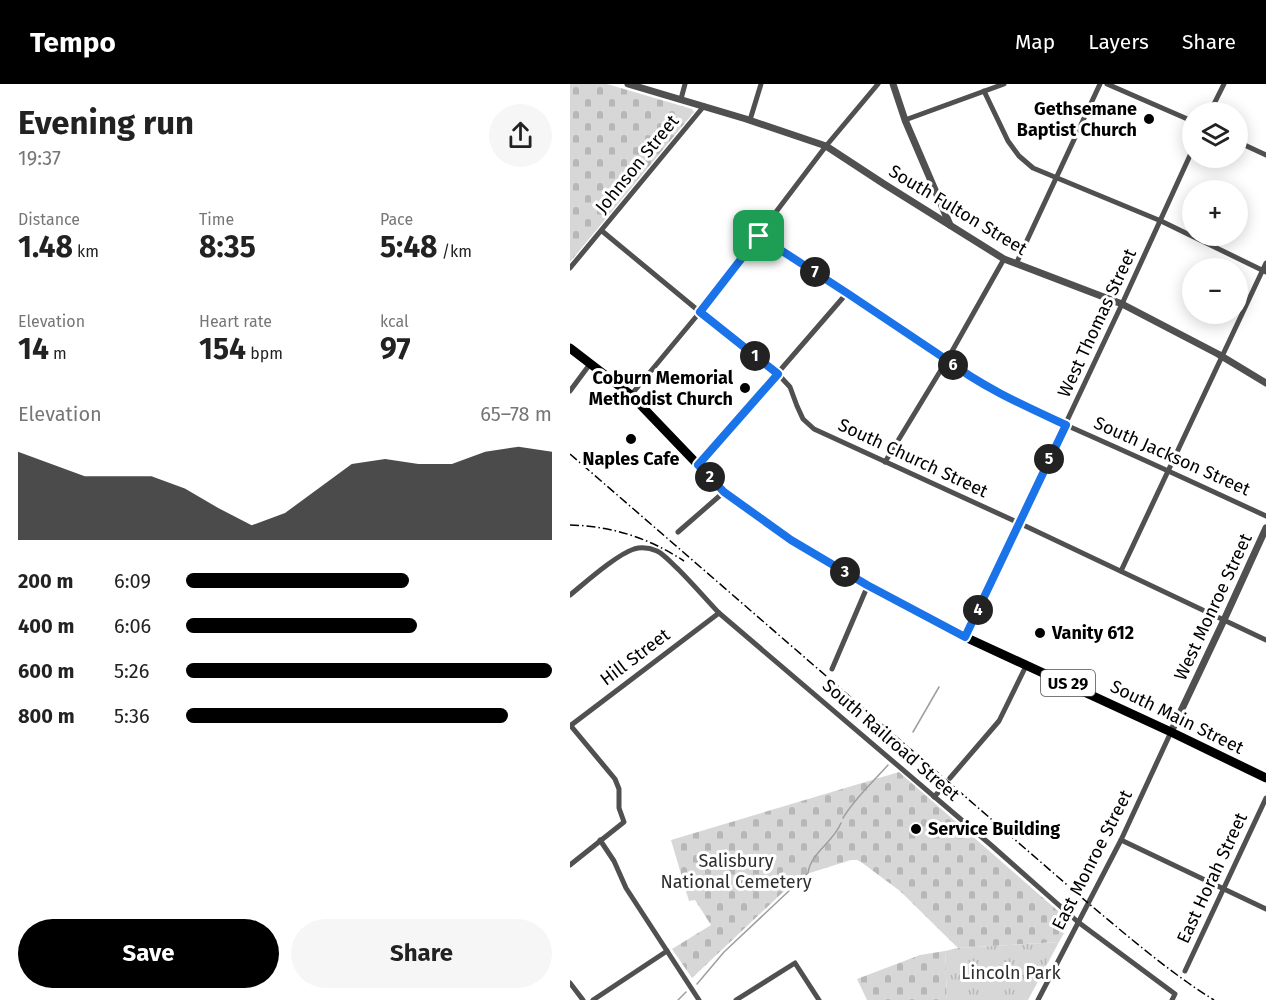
<!DOCTYPE html>
<meta charset="utf-8">
<style>
:root{--surface:#fff;--page:#f6f6f6;--text:#222;--muted:#767676;--accent:#000}
body{margin:0;font-family:"Fira Sans",sans-serif;background:var(--page);color:var(--text);height:100vh;display:flex;flex-direction:column;font-size:22px;white-space:nowrap}
*{box-sizing:border-box;margin:0}
p{font-size:20px;color:var(--muted)}
.icon{flex:none;width:33px;height:33px;fill:none;stroke:currentColor;stroke-width:2;stroke-linecap:round;stroke-linejoin:round}
.map{position:relative;flex:1;overflow:hidden}
.details{display:flex;flex-direction:column;background:var(--surface);width:570px}
.details>*{flex:none}
.buttons{position:absolute;left:612px;top:18px;display:grid;gap:12px}
.buttons a{display:grid;place-items:center;width:66px;height:66px;border-radius:50%;background:var(--surface);box-shadow:0 3px 15px #0003;font-size:30px}
.pin{position:absolute;display:grid;place-items:center;width:51px;height:51px;color:#fff;margin:-26px;border-radius:12px;box-shadow:0 3px 9px #0006}
.km{position:absolute;width:30px;height:30px;margin:-15px;border-radius:50%;background:#222;color:#fff;font-size:16px;line-height:30px;text-align:center}
.round{display:grid;place-items:center;flex:none;width:63px;height:63px;border-radius:32px;background:var(--page)}
.head{display:flex;align-items:center;justify-content:space-between;height:102px;padding:0 18px}
h1{font-size:33px;font-weight:700;line-height:45px}
.stats{display:grid;grid-template-columns:repeat(3,1fr);gap:9px;height:102px;padding:6px 18px}
.stats div{display:grid;align-content:center}
.stats b{font-size:30px;font-weight:700}
.stats small{font-size:16px;font-weight:400}
.stats p{font-size:16px}
.chart{height:168px;padding:12px 18px}
.chart p{display:flex;justify-content:space-between}
.chart svg{width:100%;height:108px;margin-top:6px;fill:var(--accent);opacity:.7}
.button{display:flex;gap:12px;margin-top:auto;padding:12px 18px}
.button a{flex:1;height:69px;border-radius:36px;background:var(--accent);color:#fff;font-size:24px;font-weight:700;line-height:69px;text-align:center}
.button a+a{background:var(--page);color:var(--text)}
ul{padding:0 18px;list-style:none;font-size:20px}
li{display:grid;grid-template-columns:96px 72px 1fr;align-items:center;height:45px}
li i{height:15px;border-radius:8px;background:var(--accent)}
header{display:flex;align-items:center;gap:36px;box-sizing:border-box;height:84px;padding:0 30px;background:var(--accent);color:#fff}
header strong{font-size:28px}
nav{display:flex;gap:33px;margin-inline-start:auto;font-size:21px}
main{display:flex;flex:1;min-height:0}
.map>svg:first-child{display:block}
.cemetery{fill:url(#cemetery-stones)}
.park{fill:url(#park-tufts)}
.lines{fill:none;stroke-linecap:round;stroke-linejoin:round}
.stream{stroke:#9e9e9e;stroke-width:1.5}
.minor-tunnel{stroke:#d9d9d9;stroke-width:5;stroke-dasharray:5 2.5;stroke-linecap:butt}
.minor{stroke:#505050;stroke-width:5}
.tertiary{stroke:#505050;stroke-width:7}
.primary{stroke:#000;stroke-width:9}
.rail{stroke:#000;stroke-width:1.5;stroke-dasharray:9 3 1.5 3;stroke-linecap:butt}
.route-casing{stroke:#fff;stroke-width:12}
.route{stroke:#1a73e8;stroke-width:8}
.poi-dot{fill:#000;stroke:#fff;stroke-width:2}
.labels{text-anchor:middle;stroke-width:6;stroke-linejoin:round;paint-order:stroke}
.shield{fill:#fff;stroke:#4c4c4c;stroke-width:1.5}
.shield-label{font-size:16px;font-weight:bold;fill:#000}
.poi-label{font-size:18px;font-weight:bold;fill:#000;stroke:#fff;text-anchor:end}
.street-label{font-size:18px;fill:#000;stroke:#fff}
.park-label{font-size:18px;fill:#2e2e2e;stroke:#fff}
</style>
<header>
<strong>Tempo</strong>
<nav><a>Map</a><a>Layers</a><a>Share</a></nav>
</header>
<main>
<section class="details">
<div class="head"><div><h1>Evening run</h1><p>19:37</p></div><a class="round"><svg class="icon" aria-label="share" viewBox="0 0 24 24"><path d="M12 15V3M7 8l5-5 5 5M5 13v7h14v-7"/></svg></a></div>
<div class="stats">
<div><p>Distance</p><b>1.48<small> km</small></b></div>
<div><p>Time</p><b>8:35</b></div>
<div><p>Pace</p><b>5:48<small> /km</small></b></div>
</div>
<div class="stats">
<div><p>Elevation</p><b>14<small> m</small></b></div>
<div><p>Heart rate</p><b>154<small> bpm</small></b></div>
<div><p>kcal</p><b>97</b></div>
</div>
<div class="chart"><p><span>Elevation</span>65–78 m</p>
<svg viewBox="0 0 160 44" preserveAspectRatio="none"><path d="M0 44V8L10 13L20 18L30 18L40 18L50 23L60 31L70 38L80 33L90 23L100 13L110 11L120 13L130 13L140 8L150 6L160 8V44z"/></svg>
</div>
<ul>
<li><b>200 m</b>6:09<i style="width:61%"></i></li>
<li><b>400 m</b>6:06<i style="width:63%"></i></li>
<li><b>600 m</b>5:26<i style="width:100%"></i></li>
<li><b>800 m</b>5:36<i style="width:88%"></i></li>
</ul>
<div class="button"><a>Save</a><a>Share</a></div>
</section>
<div class="map">
<svg width="696" height="916" viewBox="0 0 696 916">
<defs>
<pattern id="cemetery-stones" width="16" height="16" patternUnits="userSpaceOnUse" patternTransform="scale(1.5)"><rect width="16" height="16" fill="#d7d7d7"/><path d="M2 7V4a2 2 0 0 1 4 0v3zM10 15v-3a2 2 0 0 1 4 0v3z" fill="#b7b7b7"/></pattern>
<pattern id="park-tufts" width="24" height="20" patternUnits="userSpaceOnUse" patternTransform="scale(1.5)"><rect width="24" height="20" fill="#d7d7d7"/><path d="M3 7l-1-3M5 7V3M7 7l1-3M15 17l-1-3M17 17v-4M19 17l1-3" fill="none" stroke="#b7b7b7"/></pattern>
</defs>
<rect width="100%" height="100%" fill="#fff"/>
<g class="cemetery">
<path d="M 0,0 L 37,0 L 122,25 L 124,28 L 0,178 Z"/>
<path d="M 329,688 L 496,834 L 498,842 L 489,858 L 388,864 L 330,807 L 291,778 L 287,776 L 281,776 L 230,792 L 122,894 L 102,865 L 141,841 L 125,816 L 119,817 L 101,756 Z"/>
<path d="M 375,867 L 377,916 L 297,916 L 287,895 L 350,871 Z"/>
</g>
<path class="park" d="M 489,858 L 458,916 L 377,916 L 375,867 L 388,864 Z"/>
<g class="lines">
<g class="stream">
<path d="M 343,648 L 369,603"/>
<path d="M 273,734 C 285,714 302,699 318,681"/>
<path d="M 127,900 L 154,868 L 238,789 C 241,768 263,759 271,739"/>
<path d="M 108,916 L 116,908"/>
</g>
<path class="minor-tunnel" d="M 372,704 L 380,694"/>
<g class="minor">
<path d="M 537,0 L 622,37"/>
<path d="M 414,7 L 438,57 L 449,72 L 463,84 L 591,137 L 696,188"/>
<path d="M 111,15 L 115,0"/>
<path d="M 640,28 L 654,0"/>
<path d="M 180,36 L 191,0"/>
<path d="M 335,36 L 434,0"/>
<path d="M 668,58 L 696,71"/>
<path d="M 32,147 L 130,228 L 208,290 L 220,303 L 227,322 L 233,335 L 244,345 L 449,439 L 696,556"/>
<path d="M 189,152 L 277,209 L 377,276 C 423,311 481,334 534,358 C 588,382 642,407 696,432"/>
<path d="M 446,180 L 530,0"/>
<path d="M 0,184 L 134,22"/>
<path d="M 0,307 L 20,280"/>
<path d="M 61,311 L 130,228 L 256,62 L 308,0"/>
<path d="M 315,378 L 377,276 L 434,175"/>
<path d="M 128,381 L 277,209"/>
<path d="M 108,448 L 154,408"/>
<path d="M 551,487 L 696,179"/>
<path d="M 0,511 C 16,498 46,471 64,465 C 71,463 80,464 87,467 C 95,471 101,479 108,485 C 122,499 135,514 149,529 L 421,761 L 508,838 L 605,910 L 602,916"/>
<path d="M 395,553 L 552,220 L 622,67"/>
<path d="M 262,585 L 298,501"/>
<path d="M 0,642 L 149,529"/>
<path d="M 380,694 L 429,637 L 457,580"/>
<path d="M 364,713 L 372,704"/>
<path d="M 30,756 L 44,777 L 56,804 L 129,916"/>
<path d="M 551,756 L 696,825"/>
<path d="M 0,781 L 54,738 L 49,724 L 49,705 L 45,695 L 1,642"/>
<path d="M 615,887 L 696,714"/>
<path d="M 0,899 L 13,916"/>
<path d="M 23,916 L 97,867"/>
<path d="M 166,916 L 225,879 L 249,916"/>
<path d="M 468,916 L 551,756 L 601,648"/>
</g>
<g class="tertiary">
<path d="M 58,0 L 176,35 L 256,62 L 314,100 L 434,175 L 552,220 L 648,270 L 696,299"/>
<path d="M 323,0 L 335,36 L 380,141"/>
<path d="M 601,648 L 654,536 L 696,444"/>
</g>
<path class="primary" d="M 0,264 L 61,311 L 154,408 L 221,456 L 298,501 L 395,553 L 601,648 L 696,694"/>
<g class="rail">
<path d="M 0,370 L 518,819 C 559,853 599,888 644,916"/>
<path d="M 0,441 C 42,442 79,454 114,477"/>
</g>
</g>
<g class="lines">
<g class="route-casing">
<path id="route" d="M 189,152 L 277,209 L 377,276 C 412,303 455,322 496,341 L 395,553 L 297,501 L 221,456 L 154,408 L 128,381 L 208,290 L 130,228 Z"/>
</g>
<use href="#route" class="route"/>
</g>
<g class="poi-dot">
<circle cx="579" cy="35" r="6"/>
<circle cx="175" cy="304" r="6"/>
<circle cx="61" cy="355" r="6"/>
<circle cx="470" cy="549" r="6"/>
<circle cx="346" cy="745" r="6"/>
</g>
<g class="labels">
<rect class="shield" x="471" y="586" width="54" height="26" rx="4.5"/>
<g class="shield-label">
<text x="498" y="605">US 29</text>
</g>
<g class="poi-label">
<text x="567" y="31">Gethsemane<tspan x="567" dy="21">Baptist Church</tspan></text>
<text x="163" y="300">Coburn Memorial<tspan x="163" dy="21">Methodist Church</tspan></text>
<text x="61" y="381" text-anchor="middle">Naples Cafe</text>
<text x="482" y="555" text-anchor="start">Vanity 612</text>
<text x="358" y="751" text-anchor="start">Service Building</text>
</g>
<g class="street-label">
<text transform="translate(67 80) rotate(-51)" y="6">Johnson Street</text>
<text transform="translate(388 126) rotate(31)" y="6">South Fulton Street</text>
<text transform="translate(527 239) rotate(-65)" y="6">West Thomas Street</text>
<text transform="translate(602 372) rotate(24)" y="6">South Jackson Street</text>
<text transform="translate(343 374) rotate(25)" y="6">South Church Street</text>
<text transform="translate(643 523) rotate(-65)" y="6">West Monroe Street</text>
<text transform="translate(65 573) rotate(-37)" y="6">Hill Street</text>
<text transform="translate(607 633) rotate(26)" y="6">South Main Street</text>
<text transform="translate(321 656) rotate(41)" y="6">South Railroad Street</text>
<text transform="translate(522 776) rotate(-63)" y="6">East Monroe Street</text>
<text transform="translate(642 794) rotate(-65)" y="6">East Horah Street</text>
</g>
<g class="park-label">
<text x="166" y="783">Salisbury<tspan x="166" dy="21">National Cemetery</tspan></text>
<text x="441" y="895">Lincoln Park</text>
</g>
</g>
</svg>
<div class="buttons">
<a><svg class="icon" aria-label="layers" viewBox="0 0 24 24"><path d="M12 4l9 5-9 5-9-5zM3 14l9 5 9-5"/></svg></a>
<a>+</a>
<a>−</a>
</div>
<div class="pin" style="left:189px;top:152px;background:#1e9e55"><svg class="icon" aria-label="arrive" viewBox="0 0 24 24"><path d="M6 21V4h12l-3 4 3 4H6"/></svg></div>
<b class="km" style="left:185px;top:272px">1</b>
<b class="km" style="left:140px;top:393px">2</b>
<b class="km" style="left:275px;top:488px">3</b>
<b class="km" style="left:408px;top:526px">4</b>
<b class="km" style="left:479px;top:375px">5</b>
<b class="km" style="left:383px;top:281px">6</b>
<b class="km" style="left:245px;top:188px">7</b>
</div>
</main>
